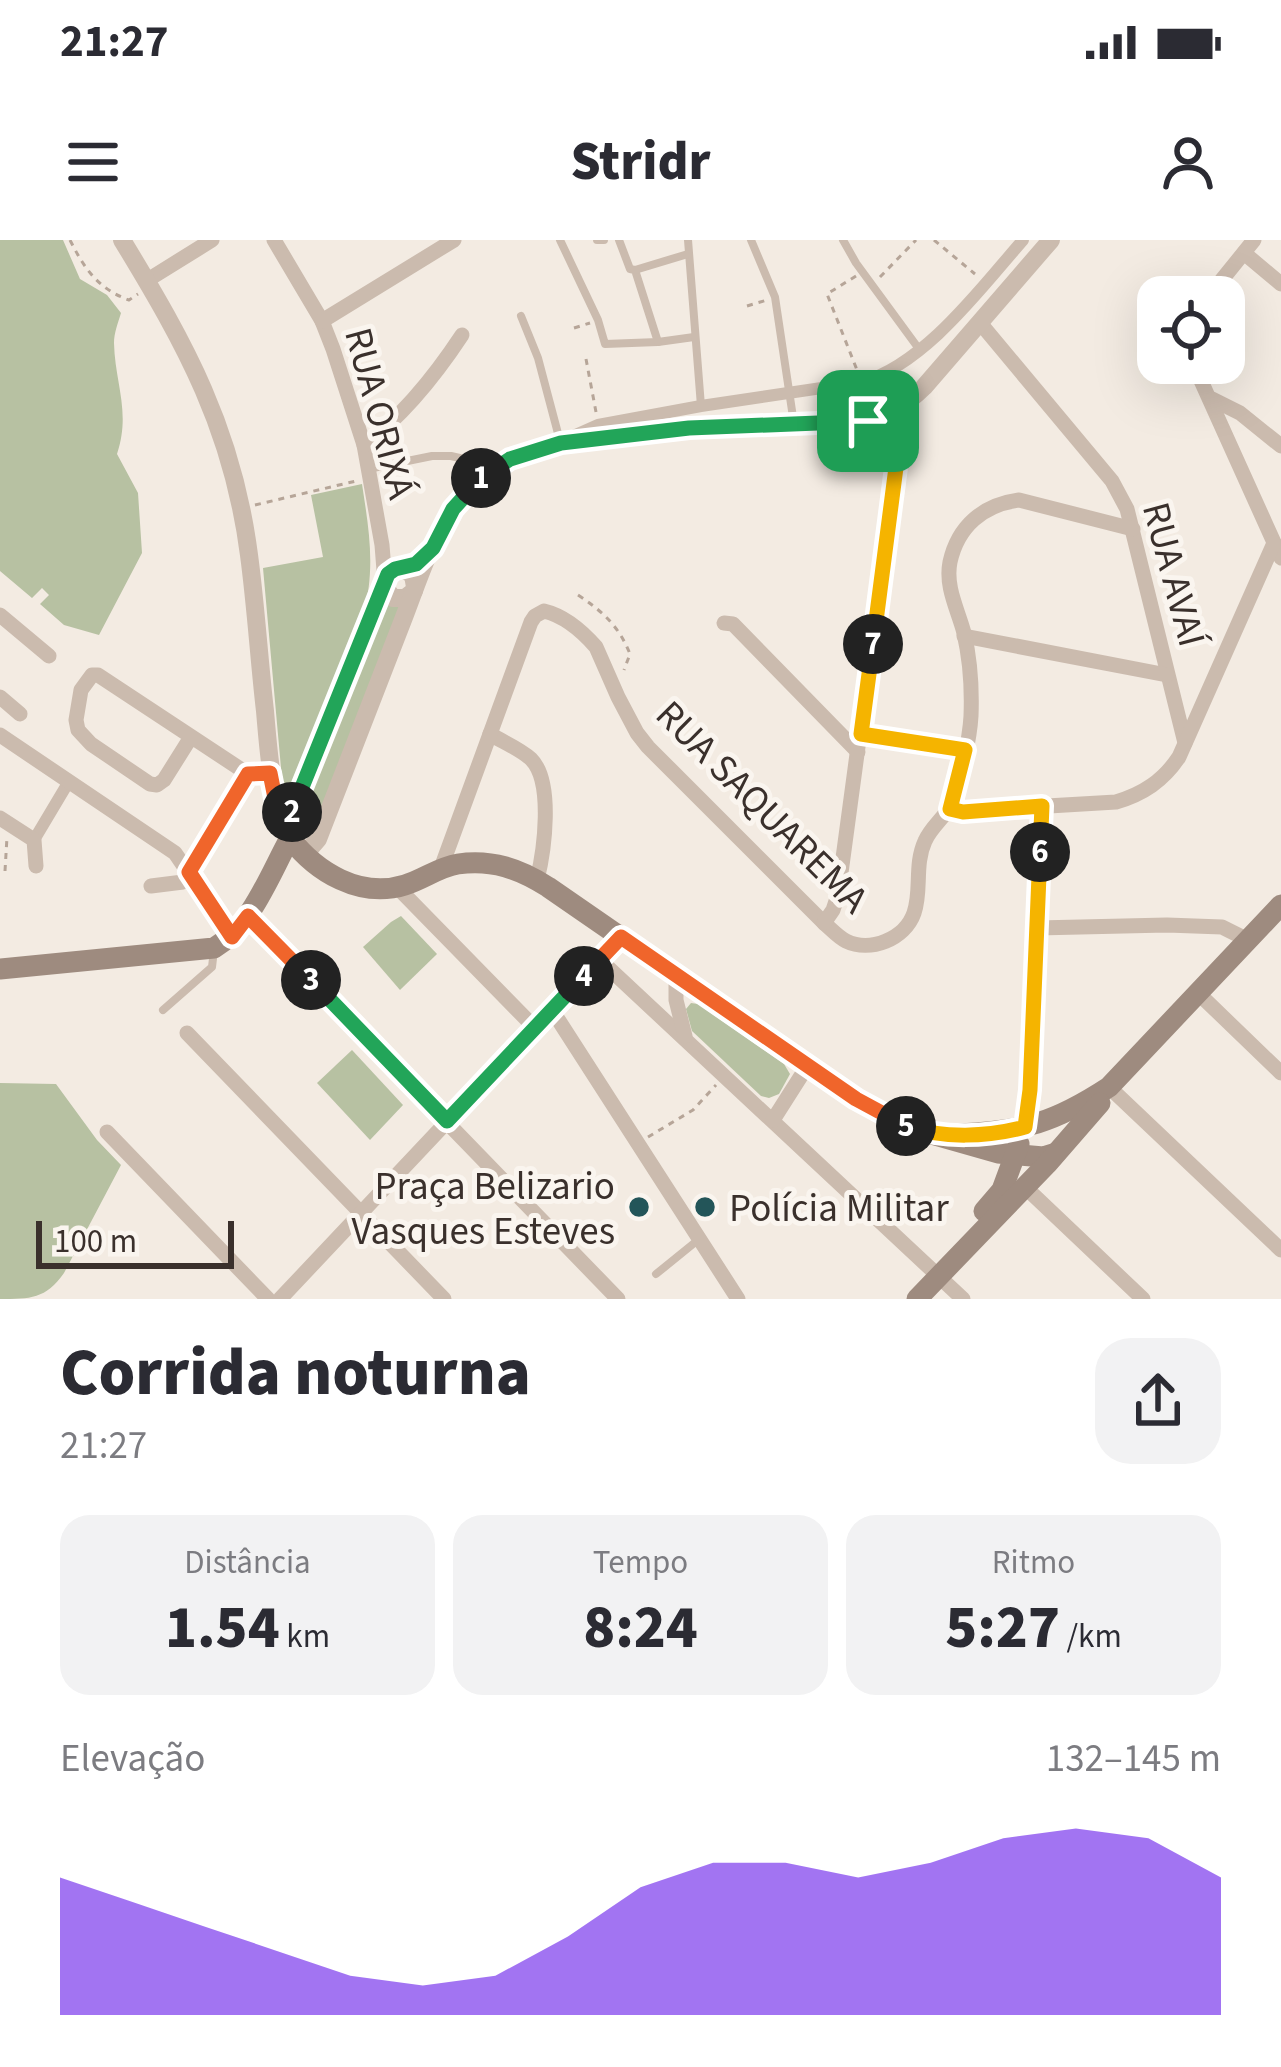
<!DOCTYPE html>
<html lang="pt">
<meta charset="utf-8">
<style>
:root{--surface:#fff;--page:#f2f2f3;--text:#2b2b33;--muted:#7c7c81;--accent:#7c3aed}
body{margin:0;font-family:"Source Sans 3",sans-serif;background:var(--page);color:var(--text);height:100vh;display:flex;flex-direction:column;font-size:45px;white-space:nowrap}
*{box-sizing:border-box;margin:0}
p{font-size:39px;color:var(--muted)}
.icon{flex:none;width:66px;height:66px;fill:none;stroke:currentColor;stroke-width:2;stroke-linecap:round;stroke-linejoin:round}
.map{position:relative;height:1059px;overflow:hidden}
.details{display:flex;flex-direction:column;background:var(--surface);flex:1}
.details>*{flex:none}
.tools{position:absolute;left:1137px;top:36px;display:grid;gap:24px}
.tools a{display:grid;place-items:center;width:108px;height:108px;border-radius:24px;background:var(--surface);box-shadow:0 12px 48px #0002;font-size:60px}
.scale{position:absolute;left:36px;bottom:30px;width:198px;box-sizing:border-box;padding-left:12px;border:6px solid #3a302c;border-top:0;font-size:33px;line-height:42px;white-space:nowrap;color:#3a302c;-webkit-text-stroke:9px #faf5ef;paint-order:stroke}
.pin{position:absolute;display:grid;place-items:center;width:102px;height:102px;color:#fff;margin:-51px;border-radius:24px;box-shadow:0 6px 18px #0006}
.km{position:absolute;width:60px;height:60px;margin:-30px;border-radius:50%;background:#222;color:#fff;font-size:33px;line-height:60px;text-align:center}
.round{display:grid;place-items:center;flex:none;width:126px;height:126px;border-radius:36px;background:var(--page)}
.overview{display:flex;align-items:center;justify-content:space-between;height:204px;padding:0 60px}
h1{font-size:66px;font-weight:800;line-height:90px}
.metrics{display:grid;grid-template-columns:repeat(3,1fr);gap:18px;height:204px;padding:12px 60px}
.metrics div{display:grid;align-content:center;border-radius:30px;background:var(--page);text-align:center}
.metrics b{font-size:60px;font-weight:800}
.metrics small{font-size:33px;font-weight:400}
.metrics p{font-size:33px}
.chart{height:336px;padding:24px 60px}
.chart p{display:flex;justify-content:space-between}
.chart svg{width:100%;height:216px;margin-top:12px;fill:var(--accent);opacity:.7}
.status{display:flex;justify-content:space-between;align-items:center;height:84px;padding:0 60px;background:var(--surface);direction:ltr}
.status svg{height:33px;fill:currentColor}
header{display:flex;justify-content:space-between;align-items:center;height:156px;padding:0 60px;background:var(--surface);font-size:54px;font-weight:800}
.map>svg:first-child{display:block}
.green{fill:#b7c1a2}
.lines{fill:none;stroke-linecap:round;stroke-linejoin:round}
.path{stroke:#b6a598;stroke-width:3;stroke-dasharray:6 6;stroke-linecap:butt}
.service{stroke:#cbbbae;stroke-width:8}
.pedestrian{stroke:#cbbbae;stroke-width:12}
.minor{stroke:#cbbbae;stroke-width:15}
.tertiary{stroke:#cbbbae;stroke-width:18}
.secondary{stroke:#9e8b7f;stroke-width:21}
.split-1-casing{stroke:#fff;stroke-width:24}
.split-2-casing{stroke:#fff;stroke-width:24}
.split-3-casing{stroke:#fff;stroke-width:24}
.split-4-casing{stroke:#fff;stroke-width:24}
.split-5-casing{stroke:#fff;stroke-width:24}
.split-6-casing{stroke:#fff;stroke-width:24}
.split-7-casing{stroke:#fff;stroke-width:24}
.split-8-casing{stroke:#fff;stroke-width:24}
.split-1{stroke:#22a559;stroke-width:15}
.split-2{stroke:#22a559;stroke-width:15}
.split-3{stroke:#f0652b;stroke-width:15}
.split-4{stroke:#22a559;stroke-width:15}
.split-5{stroke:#f0652b;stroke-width:15}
.split-6{stroke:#f5b400;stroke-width:15}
.split-7{stroke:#f5b400;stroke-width:15}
.split-8{stroke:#f5b400;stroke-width:15}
.poi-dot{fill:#235559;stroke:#faf5ef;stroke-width:4.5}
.labels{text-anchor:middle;stroke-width:10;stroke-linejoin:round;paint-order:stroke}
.street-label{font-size:39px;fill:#3a302c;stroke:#faf5ef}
.poi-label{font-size:39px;fill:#3a302c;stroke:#faf5ef;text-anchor:end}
</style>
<div class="status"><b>21:27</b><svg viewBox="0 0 49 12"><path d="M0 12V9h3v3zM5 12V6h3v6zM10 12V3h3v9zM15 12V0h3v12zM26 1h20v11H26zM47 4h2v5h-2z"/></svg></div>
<header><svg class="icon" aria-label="menu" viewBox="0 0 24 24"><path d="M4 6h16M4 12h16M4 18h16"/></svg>Stridr<svg class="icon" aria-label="person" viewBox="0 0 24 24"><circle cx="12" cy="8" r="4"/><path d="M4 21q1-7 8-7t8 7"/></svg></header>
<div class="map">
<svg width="1281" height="1059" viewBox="0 0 1281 1059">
<rect width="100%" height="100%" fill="#f3ebe2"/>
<g class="green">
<path d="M 0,0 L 63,0 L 80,39 L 107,55 L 121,73 C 118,83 114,93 114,103 C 115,144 131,172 117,214 L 138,253 L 142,313 L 99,395 L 64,385 L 40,364 L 49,355 L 42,348 L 32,358 L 0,331 Z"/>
<path d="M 362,244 C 369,290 376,329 363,375 L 301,537 L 293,547 L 283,545 L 282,539 L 263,328 L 323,317 L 311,255 Z"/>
<path d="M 386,359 L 402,365 L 312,593 L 305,595 L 301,593 L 300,579 Z"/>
<path d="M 401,676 L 437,714 L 400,750 L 363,707 L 391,682 Z"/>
<path d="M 691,763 L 698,764 L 784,824 L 790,834 L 779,854 L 769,858 L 761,856 L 692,791 L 686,769 Z"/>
<path d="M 352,810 L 403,865 L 370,900 L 317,843 Z"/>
<path d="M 0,843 L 56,844 L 97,900 L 121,925 L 64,1033 C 46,1059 30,1059 0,1059 Z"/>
</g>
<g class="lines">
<g class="path">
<path d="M 70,0 C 84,28 98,49 129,60 L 138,54"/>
<path d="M 934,0 L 975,34"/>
<path d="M 856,36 L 827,54 L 857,130"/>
<path d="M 880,37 L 916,0"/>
<path d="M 747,66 L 767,60"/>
<path d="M 574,88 L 590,83"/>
<path d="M 586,119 L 596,172"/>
<path d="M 255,265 L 356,241"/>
<path d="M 578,355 C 602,371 619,386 630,414 L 624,430"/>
<path d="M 872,495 L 951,508"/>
<path d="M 5,631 L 7,597"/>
<path d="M 648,897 L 693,870 L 716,845"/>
</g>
<g class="service">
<path d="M 560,0 L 598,80 L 605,104 L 658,102 L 694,97"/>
<path d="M 597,0 L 604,0"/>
<path d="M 619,0 L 630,29 L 635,30 L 658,102"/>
<path d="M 688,0 L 701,166"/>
<path d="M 751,0 L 775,57 L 794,184"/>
<path d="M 843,0 L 856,23 L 919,109"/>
<path d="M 635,30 L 688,14"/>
<path d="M 521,76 L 538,118 L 560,201"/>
<path d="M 368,229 L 432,216 L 451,216 L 494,226"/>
<path d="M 163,770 L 212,727 L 214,710"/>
<path d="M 656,1034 L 698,1000"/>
</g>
<g class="pedestrian">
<path d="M 571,197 L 598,185 L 701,166 L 862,142 C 925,124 981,48 1023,0"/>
<path d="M 34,600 L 68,543"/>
</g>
<g class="minor">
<path d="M 274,0 L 322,81 L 333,109 L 364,205 L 382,305 L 385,343"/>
<path d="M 1244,13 L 1281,44"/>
<path d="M 146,41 L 212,0"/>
<path d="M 1208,57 L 1254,0"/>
<path d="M 322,81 L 454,0"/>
<path d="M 981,84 L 1112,241 L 1127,269 L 1185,503"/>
<path d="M 1193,123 L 1281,318"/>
<path d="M 1212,159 L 1240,173 L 1281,206"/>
<path d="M 364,205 C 404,175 435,136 462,95"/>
<path d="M 0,375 L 49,416"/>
<path d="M 724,383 L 733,384 L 858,512"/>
<path d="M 964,396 L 1167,435"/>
<path d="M 0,457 L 20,474"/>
<path d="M 490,494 C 503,502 520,509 531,519 C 554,542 544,612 537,640"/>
<path d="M 0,495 L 175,613 L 232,697"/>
<path d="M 191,497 L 164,540 L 157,545 L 150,544 L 91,504 L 78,490 L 76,480 L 81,450 L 92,435 L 98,435 L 248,534"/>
<path d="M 950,569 L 963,571 L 1116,562 C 1143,554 1163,541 1179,517 L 1274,303"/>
<path d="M 0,578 L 34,600 L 36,626"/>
<path d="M 441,628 L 531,382 L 535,376 L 544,371 C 565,376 582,391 596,407 L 618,457 L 637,493 L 648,507 L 824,683 C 831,689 838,697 846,701 C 870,713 905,699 914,673 C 922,650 914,625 925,601 C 931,587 944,578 951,565 C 960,547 970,496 971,476 C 972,450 970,419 964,393 C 958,370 945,347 950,322 C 958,286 983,265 1019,260 L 1133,289"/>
<path d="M 151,646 L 183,642 L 248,534 L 270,533"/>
<path d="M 397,647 L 535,788"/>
<path d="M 247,676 L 618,1059"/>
<path d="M 824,683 L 833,670 L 838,655 L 904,166"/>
<path d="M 1037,688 L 1167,685 L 1222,687 L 1248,700"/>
<path d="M 600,720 L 963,1059"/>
<path d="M 676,734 L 676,760 L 685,796"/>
<path d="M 1198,753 L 1281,833"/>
<path d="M 552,770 L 738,1059"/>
<path d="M 187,793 L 444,1059"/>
<path d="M 1109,847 L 1281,1010"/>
<path d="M 773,880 L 808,825"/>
<path d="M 1025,887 L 1030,850 L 1041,566"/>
<path d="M 107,892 L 268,1059"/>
<path d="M 1025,947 L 1143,1059"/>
<path d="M 280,1059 L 621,697"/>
</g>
<g class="tertiary">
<path d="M 122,0 C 186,105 233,190 249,315 C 256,367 259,419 265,471 C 269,516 271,557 290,598"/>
<path d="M 414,351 L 405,358 L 393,358 L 386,349 L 386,338 L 391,331 L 403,329 L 413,335 L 415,347"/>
<path d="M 283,583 L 296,566 L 385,346"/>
<path d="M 305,614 L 318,599 C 346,528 373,456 401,385 C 417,345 431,295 459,261 C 470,247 484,233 500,224 C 536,205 575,202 615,197 C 670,190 724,186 779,184 C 837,182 879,192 924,147 L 1051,0"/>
</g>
<g class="secondary">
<path d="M 0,729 L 214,708 C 252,685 269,636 290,598 C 316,632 360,659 405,645 C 424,639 439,627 458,624 C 492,619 520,629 548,647 L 855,859 L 910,888 L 998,913 L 1043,917 L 1056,913"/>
<path d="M 959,894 C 1024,891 1054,883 1109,847 L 1281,665"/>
<path d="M 984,971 L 1002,950 L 1019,904"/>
<path d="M 917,1059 L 1047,924 L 1100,863"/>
</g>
</g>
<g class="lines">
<g class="split-1-casing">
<path id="split-1" d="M 481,238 L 510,219 L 561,203 L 689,188 L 868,181"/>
</g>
<g class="split-2-casing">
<path id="split-2" d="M 292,572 L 388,334 L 395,329 L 416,324 L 433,308 L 453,269 L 481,238"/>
</g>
<g class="split-3-casing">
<path id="split-3" d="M 292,572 L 284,583 L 275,558 L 270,533 L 248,534 L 189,632 L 232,697 L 248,676 L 311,740"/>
</g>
<g class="split-4-casing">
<path id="split-4" d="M 311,740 L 447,881 L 584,736"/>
</g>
<g class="split-5-casing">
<path id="split-5" d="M 584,736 L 621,697 L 856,859 L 906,886"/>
</g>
<g class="split-6-casing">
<path id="split-6" d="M 906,886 C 944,899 987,897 1025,887 L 1030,850 L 1040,612"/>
</g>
<g class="split-7-casing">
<path id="split-7" d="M 873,404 L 861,494 L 965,510 L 950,569 L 963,572 L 1042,566 L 1040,612"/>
</g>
<g class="split-8-casing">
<path id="split-8" d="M 868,181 L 884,177 L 904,166 L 873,404"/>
</g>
<use href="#split-1" class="split-1"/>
<use href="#split-2" class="split-2"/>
<use href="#split-3" class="split-3"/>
<use href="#split-4" class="split-4"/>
<use href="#split-5" class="split-5"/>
<use href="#split-6" class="split-6"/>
<use href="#split-7" class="split-7"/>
<use href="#split-8" class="split-8"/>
</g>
<g class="poi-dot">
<circle cx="639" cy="967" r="12"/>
<circle cx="705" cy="967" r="12"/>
</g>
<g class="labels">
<g class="street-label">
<text transform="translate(381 173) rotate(75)" y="14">RUA ORIXÁ</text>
<text transform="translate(1175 334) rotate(75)" y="14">RUA AVAÍ</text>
<text transform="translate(763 566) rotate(45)" y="14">RUA SAQUAREMA</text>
</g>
<g class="poi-label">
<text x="615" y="959">Praça Belizario<tspan x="615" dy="45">Vasques Esteves</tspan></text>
<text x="729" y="981" text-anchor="start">Polícia Militar</text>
</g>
</g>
</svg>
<div class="tools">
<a><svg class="icon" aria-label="locate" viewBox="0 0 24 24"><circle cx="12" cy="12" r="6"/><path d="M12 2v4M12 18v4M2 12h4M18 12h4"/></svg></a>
</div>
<div class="scale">100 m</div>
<div class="pin" style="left:868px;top:181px;background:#1e9e55"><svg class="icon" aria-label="arrive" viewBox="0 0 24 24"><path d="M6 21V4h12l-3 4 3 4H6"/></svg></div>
<b class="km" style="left:481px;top:238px">1</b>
<b class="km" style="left:292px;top:572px">2</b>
<b class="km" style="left:311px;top:740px">3</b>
<b class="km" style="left:584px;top:736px">4</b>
<b class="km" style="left:906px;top:886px">5</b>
<b class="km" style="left:1040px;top:612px">6</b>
<b class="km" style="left:873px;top:404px">7</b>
</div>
<section class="details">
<div class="overview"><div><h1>Corrida noturna</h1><p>21:27</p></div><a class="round"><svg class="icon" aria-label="share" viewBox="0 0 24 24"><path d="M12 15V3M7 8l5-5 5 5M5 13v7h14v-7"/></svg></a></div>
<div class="metrics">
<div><p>Distância</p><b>1.54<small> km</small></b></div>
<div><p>Tempo</p><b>8:24</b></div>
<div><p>Ritmo</p><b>5:27<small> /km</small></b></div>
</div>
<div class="chart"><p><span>Elevação</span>132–145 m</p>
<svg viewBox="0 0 160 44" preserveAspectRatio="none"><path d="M0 44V16L10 21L20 26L30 31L40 36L50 38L60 36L70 28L80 18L90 13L100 13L110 16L120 13L130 8L140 6L150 8L160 16V44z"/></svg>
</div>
</section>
